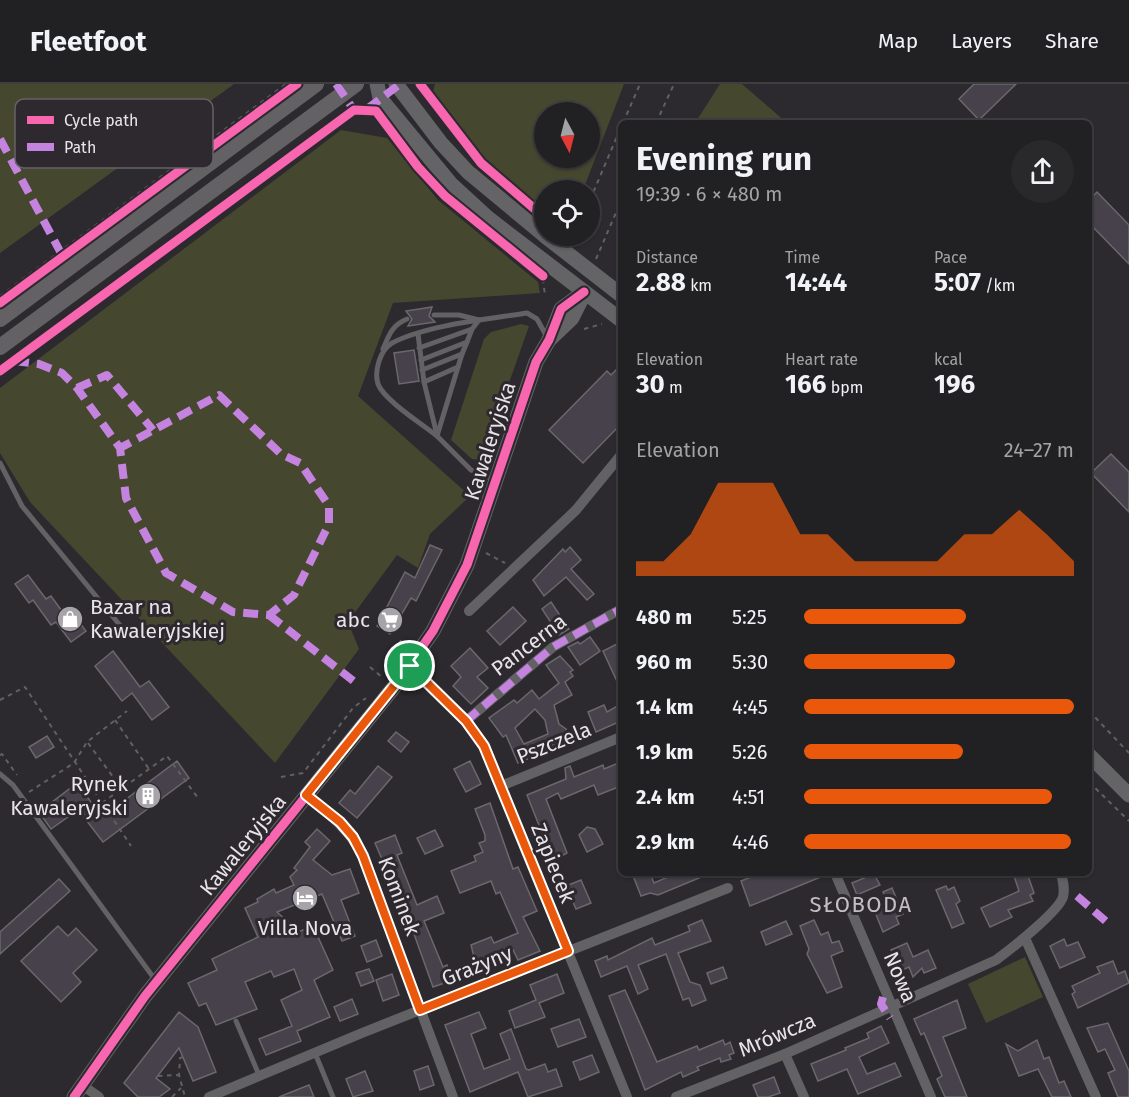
<!DOCTYPE html>
<meta charset="utf-8">
<style>
:root{--surface:#212022;--page:#29282a;--text:#f1f3f6;--muted:#a2a3a5;--line:#3e3e40;--accent:#ea580c}
body{margin:0;font-family:"Fira Sans",sans-serif;background:var(--page);color:var(--text);height:100vh;display:flex;flex-direction:column;font-size:22px;white-space:nowrap}
*{box-sizing:border-box;margin:0}
p{font-size:20px;color:var(--muted)}
.icon{flex:none;width:33px;height:33px;fill:none;stroke:currentColor;stroke-width:2;stroke-linecap:round;stroke-linejoin:round}
.map{position:relative;flex:1;overflow:hidden}
.sheet{position:absolute;left:618px;top:36px;width:474px;height:756px;display:flex;flex-direction:column;background:var(--surface);border-radius:9px;box-shadow:0 2px 4px #0004,0 0 0 2px var(--line)}
.sheet>*{flex:none}
.needle{width:39px;rotate:173deg}
.controls{position:absolute;left:534px;top:18px;display:grid;gap:12px}
.controls a{display:grid;place-items:center;width:66px;height:66px;border-radius:50%;background:var(--surface);box-shadow:0 2px 4px #0004,0 0 0 2px var(--line);font-size:30px}
.pin{position:absolute;display:grid;place-items:center;width:51px;height:51px;color:#fff;margin:-26px;border:3px solid #fff;border-radius:50%;box-shadow:0 2px 6px #0007}
.round{display:grid;place-items:center;flex:none;width:63px;height:63px;border-radius:32px;background:var(--page)}
.summary{display:flex;align-items:center;justify-content:space-between;height:102px;padding:0 18px}
h1{font-size:33px;font-weight:700;line-height:45px}
.figures{display:grid;grid-template-columns:repeat(3,1fr);gap:9px;height:102px;padding:6px 18px}
.figures div{display:grid;align-content:center}
.figures b{font-size:26px;font-weight:700}
.figures small{font-size:16px;font-weight:400}
.figures p{font-size:16px}
.chart{height:168px;padding:12px 18px}
.chart p{display:flex;justify-content:space-between}
.chart svg{width:100%;height:108px;margin-top:6px;fill:var(--accent);opacity:.7}
ul{padding:0 18px;list-style:none;font-size:20px}
li{display:grid;grid-template-columns:96px 72px 1fr;align-items:center;height:45px}
li i{height:15px;border-radius:8px;background:var(--accent)}
header{display:flex;align-items:center;gap:36px;box-sizing:border-box;height:84px;padding:0 30px;background:var(--surface);border-bottom:2px solid var(--line)}
header strong{font-size:28px}
nav{display:flex;gap:33px;margin-inline-start:auto;font-size:21px}
.map>svg:first-child{display:block}
.green{fill:#46472f;fill-rule:evenodd}
.building{fill:#46414a;stroke:#6a686c;stroke-width:1.5;fill-rule:evenodd}
.lines{fill:none;stroke-linecap:round;stroke-linejoin:round}
.path{stroke:#616062;stroke-width:2;stroke-dasharray:4.5 4.5;stroke-linecap:butt}
.lane{stroke:#626163;stroke-width:5}
.street{stroke:#626163;stroke-width:10}
.secondary{stroke:#646365;stroke-width:15}
.primary{stroke:#636164;stroke-width:16}
.quiet{stroke:#c483df;stroke-width:8;stroke-dasharray:15 8;stroke-linecap:butt}
.cycleway-casing{stroke:#2d292f;stroke-width:13}
.cycleway{stroke:#f766af;stroke-width:9}
.route-casing{stroke:#fff;stroke-width:12}
.route{stroke:#ea580c;stroke-width:8}
.labels{text-anchor:middle;stroke-width:6;stroke-linejoin:round;paint-order:stroke}
.street-label{font-size:21px;fill:#e7e5e9;stroke:#2d292f}
.poi-label{font-size:21px;fill:#e7e5e9;stroke:#2d292f;text-anchor:end}
.neighbourhood-label{font-size:22px;letter-spacing:1.5px;fill:#c3bdc6;stroke:#2d292f}
.key{fill:#2d292f;stroke:#656167;stroke-width:1.5}
.key-label{font-size:16px;fill:#e7e5e9}
</style>
<header>
<strong>Fleetfoot</strong>
<nav><a>Map</a><a>Layers</a><a>Share</a></nav>
</header>
<div class="map">
<svg width="1129" height="1013" viewBox="0 0 1129 1013">
<rect width="100%" height="100%" fill="#2c2a2e"/>
<g class="green">
<path d="M 0,0 L 234,0 L 0,169 Z"/>
<path d="M 435,0 L 624,0 L 583,106 L 544,106 L 544,128 L 479,69 L 432,12 ZM 544,28 L 590,28 L 590,74 L 544,74 Z"/>
<path d="M 720,0 L 742,0 L 787,39 L 695,39 Z"/>
<path d="M 341,46 L 387,54 L 438,116 L 538,198 L 540,209 L 393,219 L 358,312 L 470,412 L 430,450 L 418,484 L 397,471 L 348,538 L 359,565 L 275,679 L 30,418 L 0,369 L 0,304 Z"/>
<path d="M 521,240 L 529,242 L 482,376 L 472,375 L 451,356 L 484,255 L 491,248 Z"/>
<path d="M 1025,873 L 1043,913 L 986,939 L 968,900 Z"/>
</g>
<g class="building">
<path d="M 974,0 L 1016,0 L 979,36 L 959,15 Z"/>
<path d="M 1097,108 L 1129,141 L 1129,180 L 1089,139 L 1089,116 Z"/>
<path d="M 432,223 L 429,232 L 435,238 L 408,242 L 412,235 L 406,227 Z"/>
<path d="M 414,266 L 419,297 L 399,300 L 394,269 Z"/>
<path d="M 621,281 L 621,340 L 583,379 L 549,346 L 607,287 L 611,291 Z"/>
<path d="M 1111,370 L 1129,388 L 1129,428 L 1091,389 Z"/>
<path d="M 430,461 L 442,466 L 416,517 L 411,514 L 390,550 L 377,542 L 405,488 L 415,494 Z"/>
<path d="M 570,463 L 581,476 L 571,485 L 594,510 L 587,516 L 566,493 L 544,512 L 533,496 L 563,465 L 565,468 Z"/>
<path d="M 28,491 L 46,515 L 51,512 L 67,534 L 73,530 L 86,547 L 71,558 L 56,538 L 51,541 L 33,516 L 29,519 L 15,500 Z"/>
<path d="M 551,518 L 569,545 L 559,551 L 542,525 Z"/>
<path d="M 513,523 L 526,537 L 500,561 L 487,547 Z"/>
<path d="M 590,553 L 600,567 L 580,581 L 568,563 L 578,558 L 580,560 Z"/>
<path d="M 621,558 L 621,606 L 603,567 Z"/>
<path d="M 470,564 L 488,584 L 477,593 L 488,604 L 471,620 L 453,602 L 461,593 L 451,582 Z"/>
<path d="M 113,567 L 140,603 L 149,597 L 169,623 L 152,636 L 132,609 L 122,617 L 95,582 Z"/>
<path d="M 560,572 L 573,586 L 570,588 L 573,592 L 565,598 L 572,611 L 554,621 L 559,640 L 566,645 L 569,658 L 539,664 L 541,669 L 518,679 L 506,651 L 503,653 L 489,634 L 514,616 L 517,619 L 532,606 L 539,615 L 559,599 L 546,581 ZM 535,625 L 545,636 L 548,650 L 524,660 L 515,644 Z"/>
<path d="M 621,620 L 621,637 L 596,648 L 588,628 L 604,621 L 607,628 Z"/>
<path d="M 396,648 L 409,658 L 401,668 L 388,657 Z"/>
<path d="M 47,652 L 54,663 L 36,674 L 29,663 Z"/>
<path d="M 177,677 L 189,694 L 103,758 L 80,728 L 77,730 L 75,728 L 51,745 L 39,728 L 77,699 L 102,733 Z"/>
<path d="M 470,677 L 481,700 L 466,708 L 454,685 Z"/>
<path d="M 621,678 L 621,702 L 598,711 L 594,701 L 561,715 L 558,709 L 546,715 L 567,769 L 553,777 L 527,711 L 566,695 L 565,684 L 570,682 L 574,693 L 603,681 L 604,685 Z"/>
<path d="M 378,682 L 392,693 L 357,734 L 339,719 L 350,706 L 355,710 Z"/>
<path d="M 490,719 L 513,785 L 518,783 L 537,827 L 523,833 L 540,867 L 518,876 L 513,866 L 476,881 L 471,861 L 491,853 L 494,859 L 518,849 L 500,808 L 496,810 L 491,797 L 460,809 L 451,787 L 476,777 L 474,772 L 483,768 L 479,759 L 485,757 L 485,751 L 475,725 Z"/>
<path d="M 587,743 L 595,745 L 603,760 L 587,768 L 579,751 Z"/>
<path d="M 317,745 L 330,757 L 313,776 L 332,791 L 350,785 L 359,809 L 341,816 L 355,852 L 342,857 L 322,810 L 277,828 L 288,838 L 293,850 L 313,842 L 333,886 L 314,896 L 330,933 L 297,947 L 301,957 L 266,971 L 259,955 L 292,942 L 281,916 L 302,906 L 294,885 L 274,893 L 271,887 L 245,898 L 257,925 L 216,941 L 206,919 L 199,922 L 188,899 L 217,886 L 212,875 L 258,853 L 245,824 L 258,818 L 257,815 L 274,805 L 276,809 L 294,801 L 290,793 L 297,786 L 294,784 L 310,763 L 305,758 Z"/>
<path d="M 435,746 L 443,762 L 425,770 L 417,754 Z"/>
<path d="M 395,751 L 402,769 L 397,771 L 417,821 L 437,812 L 444,829 L 424,837 L 443,883 L 447,881 L 453,896 L 433,903 L 414,850 L 375,759 Z"/>
<path d="M 632,789 L 650,789 L 654,799 L 677,789 L 711,789 L 658,811 L 650,809 L 641,812 Z"/>
<path d="M 761,789 L 828,789 L 828,790 L 750,822 L 741,797 Z"/>
<path d="M 1013,789 L 1027,789 L 1034,809 L 1030,811 L 1033,817 L 1008,826 L 1012,833 L 990,843 L 981,824 L 1019,807 Z"/>
<path d="M 874,790 L 880,801 L 857,811 L 852,799 Z"/>
<path d="M 59,795 L 70,807 L 0,870 L 0,848 Z"/>
<path d="M 581,796 L 591,819 L 576,825 L 566,802 Z"/>
<path d="M 946,802 L 948,806 L 954,803 L 960,817 L 956,820 L 964,839 L 952,844 L 936,806 Z"/>
<path d="M 892,804 L 903,830 L 896,833 L 899,840 L 883,848 L 875,828 L 889,822 L 883,808 Z"/>
<path d="M 702,836 L 711,857 L 678,869 L 690,898 L 700,901 L 706,916 L 692,922 L 689,914 L 683,916 L 666,870 L 638,881 L 648,905 L 638,910 L 627,882 L 601,893 L 595,877 L 607,872 L 608,876 L 652,854 L 655,861 L 690,847 L 688,842 Z"/>
<path d="M 814,836 L 821,851 L 828,848 L 832,859 L 839,857 L 843,867 L 831,872 L 842,903 L 827,909 L 807,870 L 809,865 L 800,842 Z"/>
<path d="M 786,837 L 792,850 L 766,861 L 761,848 Z"/>
<path d="M 58,842 L 68,852 L 76,844 L 97,866 L 73,889 L 81,898 L 61,918 L 21,877 Z"/>
<path d="M 1064,855 L 1067,862 L 1078,858 L 1085,873 L 1060,884 L 1050,862 Z"/>
<path d="M 376,856 L 382,872 L 367,878 L 361,862 Z"/>
<path d="M 907,859 L 913,873 L 928,866 L 936,884 L 924,889 L 922,884 L 913,893 L 909,883 L 900,887 L 891,866 Z"/>
<path d="M 1113,877 L 1118,890 L 1125,887 L 1129,899 L 1078,924 L 1072,910 L 1075,908 L 1072,902 L 1100,889 L 1097,883 Z"/>
<path d="M 723,883 L 727,894 L 711,900 L 707,889 Z"/>
<path d="M 369,885 L 374,897 L 361,902 L 356,889 Z"/>
<path d="M 392,890 L 399,911 L 383,917 L 376,896 Z"/>
<path d="M 557,890 L 564,909 L 539,919 L 545,933 L 515,944 L 509,927 L 536,916 L 530,901 Z"/>
<path d="M 625,906 L 657,978 L 697,962 L 699,966 L 723,956 L 725,961 L 730,958 L 734,969 L 729,971 L 731,975 L 721,978 L 720,974 L 697,983 L 699,986 L 683,993 L 681,988 L 645,1006 L 609,912 Z"/>
<path d="M 352,915 L 358,930 L 340,937 L 334,923 Z"/>
<path d="M 957,916 L 966,944 L 943,953 L 967,1013 L 945,1013 L 937,995 L 942,992 L 924,949 L 921,951 L 914,935 Z"/>
<path d="M 179,928 L 198,943 L 216,988 L 193,997 L 179,964 L 156,994 L 170,1005 L 159,1013 L 138,1013 L 124,999 Z"/>
<path d="M 479,928 L 486,944 L 471,950 L 484,985 L 510,975 L 500,950 L 511,945 L 526,985 L 529,986 L 545,980 L 548,988 L 556,985 L 562,1002 L 528,1013 L 518,988 L 470,1008 L 445,941 Z"/>
<path d="M 579,935 L 586,953 L 558,963 L 551,945 Z"/>
<path d="M 1108,939 L 1129,987 L 1129,1013 L 1118,1013 L 1108,989 L 1115,986 L 1105,965 L 1098,968 L 1087,944 Z"/>
<path d="M 881,942 L 889,959 L 859,973 L 867,990 L 895,979 L 901,992 L 858,1010 L 847,985 L 818,997 L 811,980 L 846,966 L 845,964 L 869,954 L 867,949 Z"/>
<path d="M 1037,956 L 1044,975 L 1049,973 L 1059,999 L 1064,997 L 1071,1013 L 1052,1013 L 1038,985 L 1019,992 L 1006,960 L 1018,967 Z"/>
<path d="M 592,971 L 599,988 L 580,996 L 573,978 Z"/>
<path d="M 428,982 L 434,1001 L 420,1006 L 414,987 Z"/>
<path d="M 365,987 L 373,1007 L 353,1013 L 346,995 Z"/>
<path d="M 774,993 L 780,1009 L 768,1013 L 758,1013 L 753,1001 Z"/>
<path d="M 309,1001 L 314,1013 L 279,1013 Z"/>
</g>
<g class="lines">
<g class="path">
<path d="M 623,39 L 640,0"/>
<path d="M 656,39 L 674,0"/>
<path d="M 590,116 L 621,43"/>
<path d="M 571,153 L 572,152"/>
<path d="M 596,175 L 621,117"/>
<path d="M 543,195 L 545,212"/>
<path d="M 0,212 L 286,0"/>
<path d="M 584,245 L 602,240"/>
<path d="M 486,469 L 505,479"/>
<path d="M 395,576 L 401,556"/>
<path d="M 370,583 L 383,594"/>
<path d="M 0,616 L 25,603 L 131,762"/>
<path d="M 1089,627 L 1129,669"/>
<path d="M 115,636 L 149,685"/>
<path d="M 88,659 L 122,705"/>
<path d="M 0,671 L 2,670 L 17,691"/>
<path d="M 281,693 L 303,689 L 353,624 L 366,614"/>
<path d="M 1089,698 L 1129,737"/>
<path d="M 29,708 L 74,679 L 87,658 L 127,627"/>
<path d="M 102,719 L 167,672 L 198,714"/>
<path d="M 183,973 L 180,974 L 179,991 L 185,1013"/>
<path d="M 158,992 L 179,991"/>
<path d="M 172,1013 L 181,1004"/>
</g>
<g class="lane">
<path d="M 418,250 L 424,298 L 437,351"/>
<path d="M 419,264 L 472,245 L 479,236 L 459,231 L 434,231"/>
<path d="M 383,265 C 389,251 392,241 407,235"/>
<path d="M 421,276 L 467,258 L 472,245"/>
<path d="M 458,283 L 437,352 L 471,386 L 494,396"/>
<path d="M 422,286 L 462,270 L 467,258"/>
<path d="M 424,298 L 458,283 L 462,270"/>
<path d="M 437,352 C 422,340 384,316 378,300 C 374,287 380,266 392,259 C 426,241 489,235 527,229 L 537,235 L 547,253"/>
<path d="M 0,379 L 22,422 L 123,545"/>
<path d="M 0,690 L 13,701 L 156,897"/>
<path d="M 236,937 L 259,991"/>
<path d="M 315,969 L 333,1013"/>
</g>
<g class="street">
<path d="M 469,527 L 576,426 L 621,371"/>
<path d="M 410,582 L 466,637 L 484,662 L 627,1013"/>
<path d="M 466,637 L 553,563 L 621,525"/>
<path d="M 501,702 L 621,653"/>
<path d="M 306,711 C 329,730 349,745 363,772 L 453,1013"/>
<path d="M 835,789 L 931,1013"/>
<path d="M 1025,854 L 1096,1013"/>
<path d="M 785,970 L 804,1013"/>
<path d="M 82,1001 L 99,1013"/>
<path d="M 209,1013 L 362,949 L 728,804"/>
<path d="M 676,1013 L 785,970 L 996,876 C 1011,865 1058,828 1063,813 C 1065,805 1063,797 1061,789"/>
</g>
<g class="secondary">
<path d="M 377,0 L 380,14 L 451,100 L 488,134 L 621,236"/>
<path d="M 396,0 L 441,59 L 468,88 L 544,151"/>
<path d="M 545,152 L 621,211"/>
<path d="M 549,256 L 572,234 L 583,212"/>
<path d="M 1089,671 L 1129,711"/>
<path d="M 74,1013 L 145,912 L 394,603 L 433,547 L 467,481 L 536,278 L 549,256 L 561,225 L 584,208"/>
</g>
<g class="primary">
<path d="M 0,235 L 316,0"/>
<path d="M 0,263 L 356,0"/>
</g>
<g class="quiet">
<path d="M 336,0 L 354,26"/>
<path d="M 367,25 L 400,0"/>
<path d="M 0,55 L 63,173"/>
<path d="M 14,277 L 39,280 L 62,289 L 77,304 L 120,364 L 126,414 L 166,489 L 233,528 L 269,531 L 294,511 L 329,440 L 329,422 L 300,379 L 281,370 L 219,311 L 120,364"/>
<path d="M 77,304 L 107,291 L 153,346"/>
<path d="M 269,531 L 356,599"/>
<path d="M 466,637 L 553,563 L 621,525"/>
<path d="M 1077,812 L 1109,840"/>
<path d="M 883,913 L 881,920 L 890,934"/>
</g>
<g class="cycleway-casing">
<g id="cycleway">
<path d="M 420,0 L 481,79 L 544,133"/>
<path d="M 0,219 L 297,0"/>
<path d="M 0,287 L 354,26 L 376,27 L 418,83 L 445,112 L 543,192"/>
<path d="M 74,1013 L 145,912 L 394,603 L 433,547 L 467,481 L 536,278 L 549,256 L 561,225 L 584,208"/>
</g>
</g>
<use href="#cycleway" class="cycleway"/>
</g>
<g class="lines">
<g class="route-casing">
<path id="route" d="M 410,582 L 466,637 L 484,662 L 568,867 L 420,926 L 363,772 L 353,753 L 340,738 L 306,711 Z"/>
</g>
<use href="#route" class="route"/>
</g>
<defs>
<g id="shop-disc" transform="scale(1.35)"><circle r="9.5" fill="#a6a4a8" stroke="#2d292f"/><path d="M-5-2.5h2.3a2.7 3.5 0 0 1 5.4 0H5L5.5 6h-11ZM-1.5-2.5h3a1.5 2.3 0 0 0-3 0Z" fill="#fff"/></g>
<g id="supermarket-disc" transform="scale(1.35)"><circle r="9.5" fill="#a6a4a8" stroke="#2d292f"/><path d="M-6-5.5h2.5l.6 2H6L4.5 2H-2.5L-4.4-4H-6ZM-1.5 3.2a1.3 1.3 0 1 0 .1 0ZM3 3.2a1.3 1.3 0 1 0 .1 0Z" fill="#fff"/></g>
<g id="building-disc" transform="scale(1.35)"><circle r="9.5" fill="#a6a4a8" stroke="#2d292f"/><path d="M-4-6H4V6H1V3H-1V6H-4ZM-2.5-4.3h1.7v1.8h-1.7ZM.8-4.3h1.7v1.8H.8ZM-2.5-1h1.7V.8h-1.7ZM.8-1h1.7V.8H.8Z" fill="#fff"/></g>
<g id="hotel-disc" transform="scale(1.35)"><circle r="9.5" fill="#a6a4a8" stroke="#2d292f"/><path d="M-6-4.5h1.5V1H6V5H4.5V3h-9V5H-6ZM-4 0a1.8 1.8 0 1 1 3.6 0ZM.5 0V-2.5h3Q6-2.5 6 0Z" fill="#fff"/></g>
</defs>
<g fill-rule="evenodd">
<use href="#shop-disc" x="70" y="535"/>
<use href="#supermarket-disc" x="390" y="536"/>
<use href="#building-disc" x="148" y="712"/>
<use href="#hotel-disc" x="305" y="814"/>
</g>
<g class="labels">
<g class="street-label">
<text transform="translate(490 357) rotate(-72)" y="7">Kawaleryjska</text>
<text transform="translate(529 561) rotate(-37)" y="7">Pancerna</text>
<text transform="translate(554 659) rotate(-22)" y="7">Pszczela</text>
<text transform="translate(243 761) rotate(-51)" y="7">Kawaleryjska</text>
<text transform="translate(553 779) rotate(68)" y="7">Zapiecek</text>
<text transform="translate(399 812) rotate(69)" y="7">Kominek</text>
<text transform="translate(477 882) rotate(-22)" y="7">Grażyny</text>
<text transform="translate(900 893) rotate(67)" y="7">Nowa</text>
<text transform="translate(777 951) rotate(-23)" y="7">Mrówcza</text>
</g>
<g class="poi-label">
<text x="90" y="530" text-anchor="start">Bazar na<tspan x="90" dy="24">Kawaleryjskiej</tspan></text>
<text x="370" y="543">abc</text>
<text x="128" y="707">Rynek<tspan x="128" dy="24">Kawaleryjski</tspan></text>
<text x="305" y="851" text-anchor="middle">Villa Nova</text>
</g>
<g class="neighbourhood-label">
<text x="861" y="828">SŁOBODA</text>
</g>
</g>
<rect x="15" y="15" width="198" height="69" rx="9" class="key"/>
<rect x="27" y="32" width="27" height="8" fill="#f766af"/>
<rect x="27" y="59" width="27" height="8" fill="#c483df"/>
<g class="key-label">
<text x="64" y="42">Cycle path</text>
<text x="64" y="69">Path</text>
</g>
</svg>
<div class="controls">
<a><svg class="needle" viewBox="-14 -14 28 28"><path d="M0-13l5 13h-10z" fill="#e53935"/><path d="M0 13l5-13h-10z" fill="#a2a3a5"/></svg></a>
<a><svg class="icon" aria-label="locate" viewBox="0 0 24 24"><circle cx="12" cy="12" r="6"/><path d="M12 2v4M12 18v4M2 12h4M18 12h4"/></svg></a>
</div>
<div class="pin" style="left:410px;top:582px;background:#1e9e55"><svg class="icon" aria-label="arrive" viewBox="0 0 24 24"><path d="M6 21V4h12l-3 4 3 4H6"/></svg></div>
<section class="sheet">
<div class="summary"><div><h1>Evening run</h1><p>19:39 · 6 × 480 m</p></div><a class="round"><svg class="icon" aria-label="share" viewBox="0 0 24 24"><path d="M12 15V3M7 8l5-5 5 5M5 13v7h14v-7"/></svg></a></div>
<div class="figures">
<div><p>Distance</p><b>2.88<small> km</small></b></div>
<div><p>Time</p><b>14:44</b></div>
<div><p>Pace</p><b>5:07<small> /km</small></b></div>
</div>
<div class="figures">
<div><p>Elevation</p><b>30<small> m</small></b></div>
<div><p>Heart rate</p><b>166<small> bpm</small></b></div>
<div><p>kcal</p><b>196</b></div>
</div>
<div class="chart"><p><span>Elevation</span>24–27 m</p>
<svg viewBox="0 0 160 44" preserveAspectRatio="none"><path d="M0 44V38L10 38L20 27L30 6L40 6L50 6L60 27L70 27L80 38L90 38L100 38L110 38L120 27L130 27L140 17L150 27L160 38V44z"/></svg>
</div>
<ul>
<li><b>480 m</b>5:25<i style="width:60%"></i></li>
<li><b>960 m</b>5:30<i style="width:56%"></i></li>
<li><b>1.4 km</b>4:45<i style="width:100%"></i></li>
<li><b>1.9 km</b>5:26<i style="width:59%"></i></li>
<li><b>2.4 km</b>4:51<i style="width:92%"></i></li>
<li><b>2.9 km</b>4:46<i style="width:99%"></i></li>
</ul>
</section>
</div>
